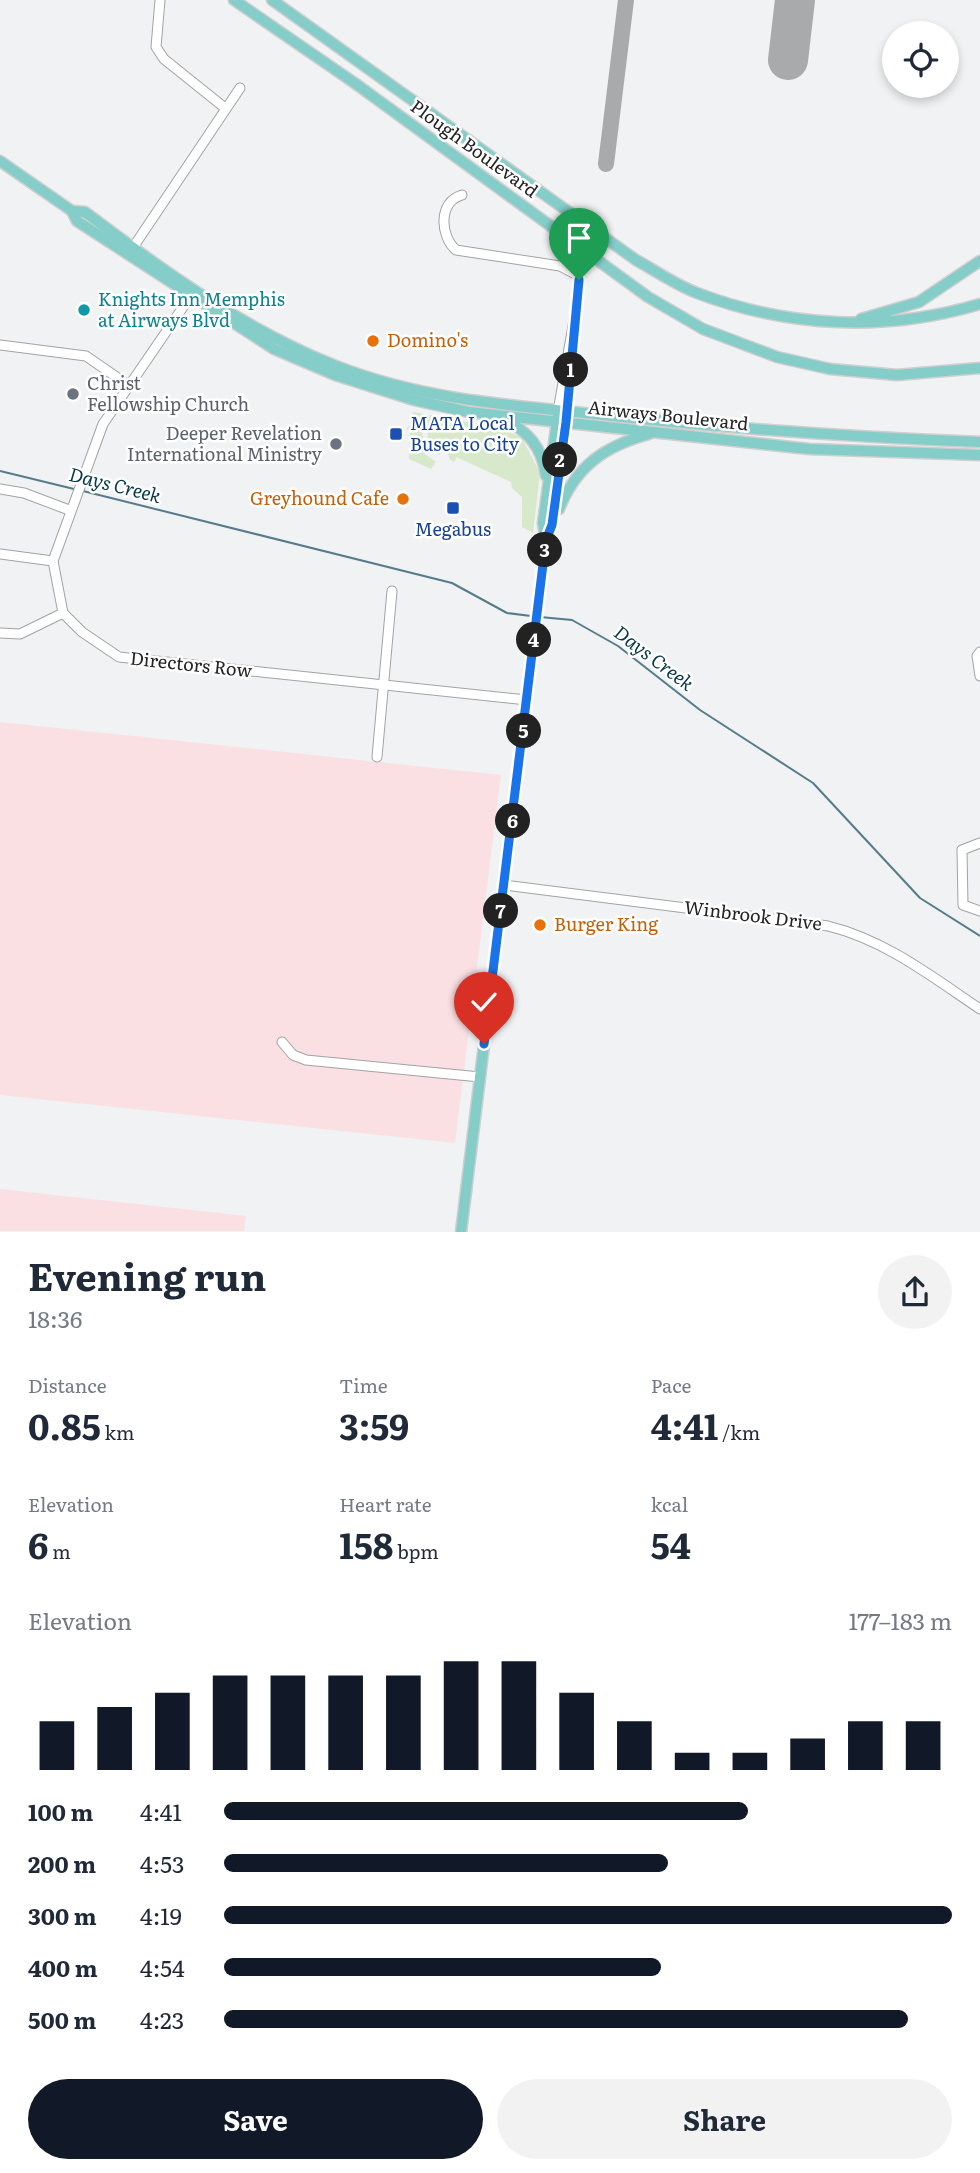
<!DOCTYPE html>
<meta charset="utf-8">
<style>
:root{--surface:#fff;--page:#f2f2f3;--text:#1f2937;--muted:#747a83;--accent:#111827}
body{margin:0;font-family:Literata,serif;background:var(--page);color:var(--text);height:100vh;display:flex;flex-direction:column;font-size:26px;white-space:nowrap}
*{box-sizing:border-box;margin:0}
p{font-size:23px;color:var(--muted)}
.icon{flex:none;width:38px;height:38px;fill:none;stroke:currentColor;stroke-width:2;stroke-linecap:round;stroke-linejoin:round}
.map{position:relative;height:1232px;overflow:hidden}
.drawer{display:flex;flex-direction:column;background:var(--surface);flex:1}
.drawer>*{flex:none}
.buttons{position:absolute;left:882px;top:21px;display:grid;gap:14px}
.buttons a{display:grid;place-items:center;width:77px;height:77px;border-radius:50%;background:var(--surface);box-shadow:0 4px 10px #0003;font-size:35px}
.pin{position:absolute;display:grid;place-items:center;width:60px;height:60px;color:#fff;margin:-72px -30px;border-radius:50% 50% 50% 0;rotate:-45deg;box-shadow:0 0 7px #0007}
.pin .icon{rotate:45deg}
.km{position:absolute;width:35px;height:35px;margin:-18px;border-radius:50%;background:#222;color:#fff;font-size:19px;line-height:35px;text-align:center}
.round{display:grid;place-items:center;flex:none;width:74px;height:74px;border-radius:37px;background:var(--page)}
.summary{display:flex;align-items:center;justify-content:space-between;height:119px;padding:0 28px}
h1{font-size:38px;font-weight:700;line-height:52px}
.stats{display:grid;grid-template-columns:repeat(3,1fr);gap:10px;height:119px;padding:7px 28px}
.stats div{display:grid;align-content:center}
.stats b{font-size:35px;font-weight:700}
.stats small{font-size:19px;font-weight:400}
.stats p{font-size:19px}
.chart{height:196px;padding:14px 28px}
.chart p{display:flex;justify-content:space-between}
.chart svg{width:100%;height:126px;margin-top:7px;stroke:var(--accent);stroke-width:6}
.action{display:flex;gap:14px;margin-top:auto;padding:14px 28px}
.action a{flex:1;height:80px;border-radius:42px;background:var(--accent);color:#fff;font-size:28px;font-weight:700;line-height:80px;text-align:center}
.action a+a{background:var(--page);color:var(--text)}
ul{padding:0 28px;list-style:none;font-size:23px}
li{display:grid;grid-template-columns:112px 84px 1fr;align-items:center;height:52px}
li i{height:18px;border-radius:9px;background:var(--accent)}
.map>svg:first-child{display:block}
.industrial{fill:#fbe0e3}
.green{fill:#d8e8cb}
.lines{fill:none;stroke-linecap:round;stroke-linejoin:round}
.stream{stroke:#567c8b;stroke-width:2}
.taxiway{stroke:#a8aaab;stroke-width:16}
.runway{stroke:#a8aaab;stroke-width:40}
.minor-casing{stroke:#a1a3a4;stroke-width:11}
.major-casing{stroke:#cfcfcf;stroke-width:13}
.minor{stroke:#fff;stroke-width:9}
.major{stroke:#84cdc8;stroke-width:10}
.route-casing{stroke:#fff;stroke-width:14}
.route{stroke:#1a73e8;stroke-width:9}
.culture-dot{fill:#0f9aa8;stroke:#fff;stroke-width:2.5}
.food-dot{fill:#e8710a;stroke:#fff;stroke-width:2.5}
.worship-dot{fill:#6b7280;stroke:#fff;stroke-width:2.5}
.transit-dot{fill:#1a4fb4;stroke:#fff;stroke-width:2.5}
.labels{text-anchor:middle;stroke-width:5;stroke-linejoin:round;paint-order:stroke}
.street-label{font-size:18px;fill:#242425;stroke:#fff}
.culture-label{font-size:18px;fill:#0d838f;stroke:#fff;text-anchor:start}
.food-label{font-size:18px;fill:#c56008;stroke:#fff;text-anchor:start}
.worship-label{font-size:18px;fill:#5b616d;stroke:#fff;text-anchor:start}
.transit-label{font-size:18px;fill:#164399;stroke:#fff;text-anchor:start}
.water-label{font-size:19px;font-style:italic;fill:#063848;stroke:#fff}
</style>
<div class="map">
<svg width="980" height="1232" viewBox="0 0 980 1232">
<rect width="100%" height="100%" fill="#f0f2f3"/>
<g class="industrial">
<path d="M 0,722 L 501,775 L 455,1143 L 0,1095 Z"/>
<path d="M 0,1189 L 246,1216 L 244,1231 L 0,1231 Z"/>
</g>
<g class="green">
<path d="M 413,412 L 506,429 L 522,438 L 540,473 L 533,533 L 522,527 L 522,497 L 512,488 L 511,482 L 456,457 L 455,462 L 450,460 L 448,454 L 440,450 L 440,455 C 424,450 429,440 427,426 L 419,419 L 412,418 Z"/>
<path d="M 413,423 L 422,430 L 425,454 L 436,462 L 431,469 L 409,459 L 410,431 L 406,429 Z"/>
</g>
<g class="lines">
<g class="stream">
<path d="M 0,471 L 74,489"/>
<path d="M 83,491 L 452,583 L 507,613 L 531,616"/>
<path d="M 540,617 L 572,620 L 618,646 L 700,710 L 813,783 L 920,898 L 980,936"/>
</g>
<path class="taxiway" d="M 606,164 L 626,0"/>
<path class="runway" d="M 788,60 L 795,0"/>
<g class="minor-casing">
<g id="minor">
<path d="M 160,0 L 156,47 L 164,59 L 225,108"/>
<path d="M 462,195 C 438,202 440,236 456,250 L 560,266 L 577,275 L 579,292 L 558,411"/>
<path d="M 130,252 L 240,88"/>
<path d="M 194,291 L 103,424 L 53,561 L 63,613 L 82,632 L 119,657 L 527,700"/>
<path d="M 0,345 L 86,356 L 128,385"/>
<path d="M 567,411 L 571,349"/>
<path d="M 0,489 L 24,493 L 69,510"/>
<path d="M 0,554 L 53,561"/>
<path d="M 0,633 L 20,634 L 63,613"/>
<path d="M 980,652 L 977,656 L 980,676"/>
<path d="M 377,757 L 392,591"/>
<path d="M 980,843 L 962,850 L 963,905 L 980,911"/>
<path d="M 504,885 L 828,926 C 885,940 931,976 980,1009"/>
<path d="M 282,1042 L 293,1055 L 306,1060 L 480,1077"/>
</g>
</g>
<g class="major-casing">
<g id="major">
<path d="M 234,0 L 356,84 L 648,297 L 703,329 L 777,357 L 830,369 L 897,375 L 980,368"/>
<path d="M 272,0 L 636,260 C 656,271 676,285 697,293 C 789,328 886,332 980,304"/>
<path d="M 0,161 L 72,211 L 85,212 C 163,271 245,330 336,366 C 420,399 506,405 595,414 C 723,428 851,437 980,442"/>
<path d="M 72,211 L 77,221 L 274,349 L 335,375 L 414,400 L 468,412 L 809,449 L 980,455"/>
<path d="M 861,319 L 919,302 L 980,261"/>
<path d="M 502,417 C 528,432 542,446 546,476"/>
<path d="M 559,509 C 576,466 605,446 649,434"/>
<path d="M 546,540 L 543,523 L 558,414"/>
<path d="M 461,1232 L 546,540 L 552,525 L 566,418"/>
</g>
</g>
<use href="#minor" class="minor"/>
<use href="#major" class="major"/>
</g>
<g class="lines">
<g class="route-casing">
<path id="route" d="M 484,1044 L 546,540 L 552,525 L 566,422 L 579,280"/>
</g>
<use href="#route" class="route"/>
</g>
<circle class="culture-dot" cx="84" cy="310" r="7"/>
<g class="food-dot">
<circle cx="373" cy="341" r="7"/>
<circle cx="403" cy="499" r="7"/>
<circle cx="540" cy="925" r="7"/>
</g>
<g class="worship-dot">
<circle cx="73" cy="394" r="7"/>
<circle cx="336" cy="444" r="7"/>
</g>
<g class="transit-dot">
<rect x="389" y="427" width="14" height="14" rx="3.5"/>
<rect x="446" y="501" width="14" height="14" rx="3.5"/>
</g>
<g class="labels">
<g class="street-label">
<text transform="translate(474 149) rotate(36)" y="6">Plough Boulevard</text>
<text transform="translate(668 416) rotate(6)" y="6">Airways Boulevard</text>
<text transform="translate(191 665) rotate(6)" y="6">Directors Row</text>
<text transform="translate(753 916) rotate(7)" y="6">Winbrook Drive</text>
</g>
<g class="culture-label">
<text x="98" y="306">Knights Inn Memphis<tspan x="98" dy="21">at Airways Blvd</tspan></text>
</g>
<g class="food-label">
<text x="387" y="347">Domino's</text>
<text x="389" y="505" text-anchor="end">Greyhound Cafe</text>
<text x="554" y="931">Burger King</text>
</g>
<g class="worship-label">
<text x="87" y="390">Christ<tspan x="87" dy="21">Fellowship Church</tspan></text>
<text x="322" y="440" text-anchor="end">Deeper Revelation<tspan x="322" dy="21">International Ministry</tspan></text>
</g>
<g class="transit-label">
<text x="410" y="430">MATA Local<tspan x="410" dy="21">Buses to City</tspan></text>
<text x="453" y="536" text-anchor="middle">Megabus</text>
</g>
<g class="water-label">
<text transform="translate(115 485) rotate(14)" y="7">Days Creek</text>
<text transform="translate(654 658) rotate(37)" y="7">Days Creek</text>
</g>
</g>
</svg>
<div class="buttons">
<a><svg class="icon" aria-label="locate" viewBox="0 0 24 24"><circle cx="12" cy="12" r="6"/><path d="M12 2v4M12 18v4M2 12h4M18 12h4"/></svg></a>
</div>
<div class="pin" style="left:579px;top:280px;background:#1e9e55"><svg class="icon" aria-label="arrive" viewBox="0 0 24 24"><path d="M6 21V4h12l-3 4 3 4H6"/></svg></div>
<div class="pin" style="left:484px;top:1044px;background:#d93025"><svg class="icon" aria-label="check" viewBox="0 0 24 24"><path d="M5 12l5 5 9-10"/></svg></div>
<b class="km" style="left:571px;top:370px">1</b>
<b class="km" style="left:560px;top:460px">2</b>
<b class="km" style="left:545px;top:550px">3</b>
<b class="km" style="left:534px;top:640px">4</b>
<b class="km" style="left:524px;top:731px">5</b>
<b class="km" style="left:513px;top:821px">6</b>
<b class="km" style="left:501px;top:911px">7</b>
</div>
<section class="drawer">
<div class="summary"><div><h1>Evening run</h1><p>18:36</p></div><a class="round"><svg class="icon" aria-label="share" viewBox="0 0 24 24"><path d="M12 15V3M7 8l5-5 5 5M5 13v7h14v-7"/></svg></a></div>
<div class="stats">
<div><p>Distance</p><b>0.85<small> km</small></b></div>
<div><p>Time</p><b>3:59</b></div>
<div><p>Pace</p><b>4:41<small> /km</small></b></div>
</div>
<div class="stats">
<div><p>Elevation</p><b>6<small> m</small></b></div>
<div><p>Heart rate</p><b>158<small> bpm</small></b></div>
<div><p>kcal</p><b>54</b></div>
</div>
<div class="chart"><p><span>Elevation</span>177–183 m</p>
<svg viewBox="0 0 160 44" preserveAspectRatio="none"><path d="M5 44V27M15 44V22M25 44V17M35 44V11M45 44V11M55 44V11M65 44V11M75 44V6M85 44V6M95 44V17M105 44V27M115 44V38M125 44V38M135 44V33M145 44V27M155 44V27"/></svg>
</div>
<ul>
<li><b>100 m</b>4:41<i style="width:72%"></i></li>
<li><b>200 m</b>4:53<i style="width:61%"></i></li>
<li><b>300 m</b>4:19<i style="width:100%"></i></li>
<li><b>400 m</b>4:54<i style="width:60%"></i></li>
<li><b>500 m</b>4:23<i style="width:94%"></i></li>
</ul>
<div class="action"><a>Save</a><a>Share</a></div>
</section>
